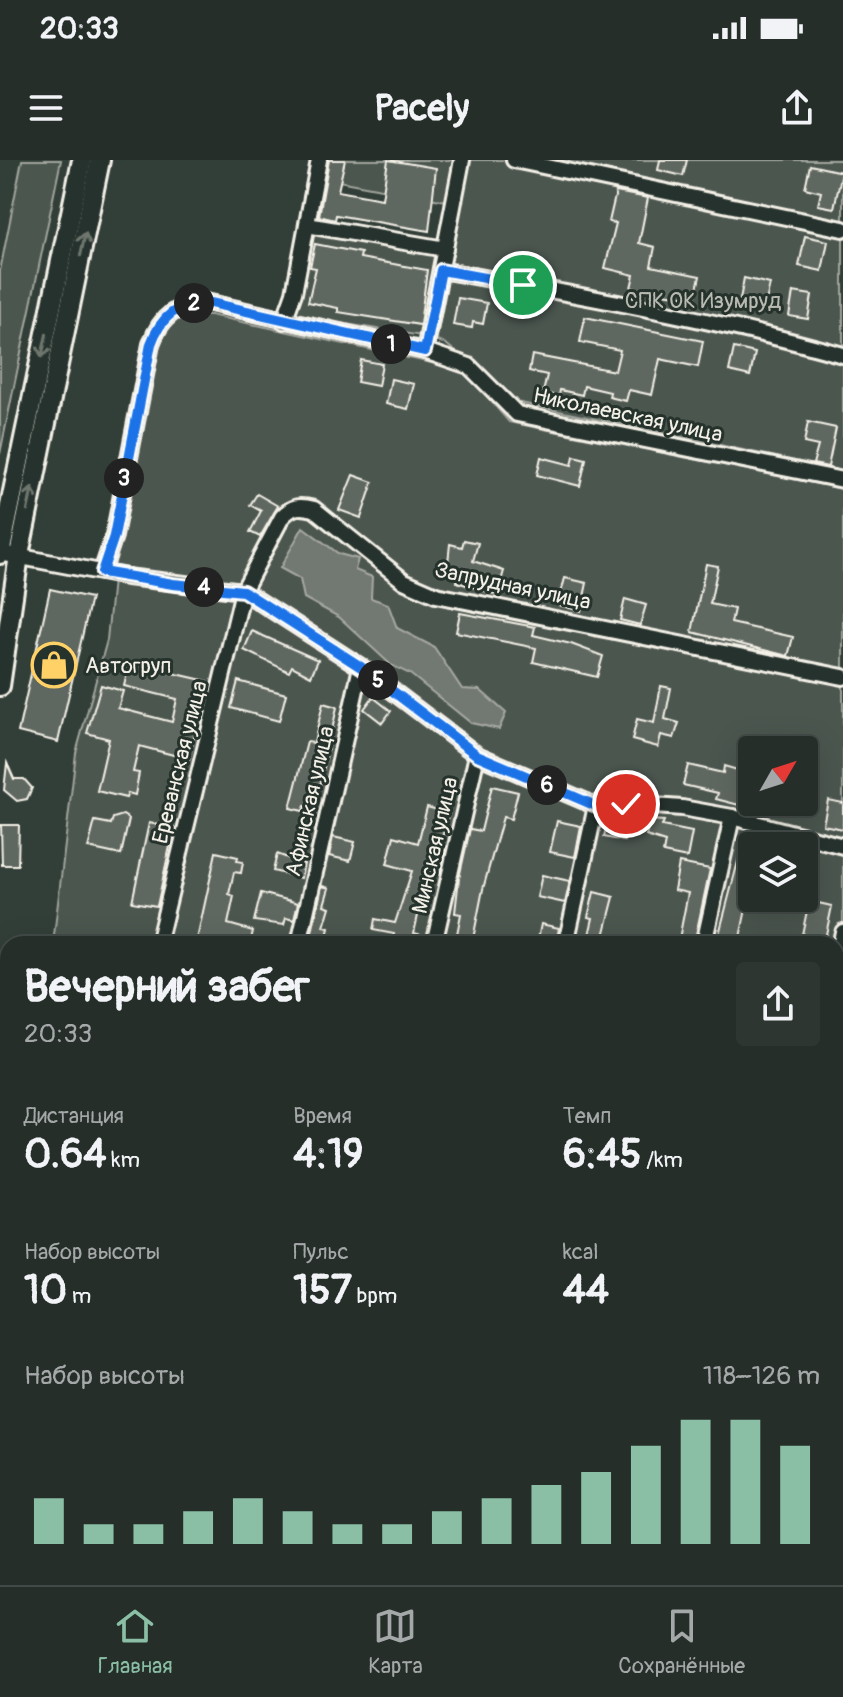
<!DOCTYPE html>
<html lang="ru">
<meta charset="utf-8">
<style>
:root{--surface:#262e2a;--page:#2e3632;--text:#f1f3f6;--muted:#a4a8a8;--line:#424a47;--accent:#8abfa5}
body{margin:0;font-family:Pangolin,sans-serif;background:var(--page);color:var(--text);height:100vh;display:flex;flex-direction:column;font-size:30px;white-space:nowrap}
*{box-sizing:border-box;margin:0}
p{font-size:26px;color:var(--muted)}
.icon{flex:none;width:44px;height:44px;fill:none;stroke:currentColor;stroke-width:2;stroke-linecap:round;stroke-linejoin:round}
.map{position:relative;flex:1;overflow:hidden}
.sheet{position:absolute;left:0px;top:776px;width:844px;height:650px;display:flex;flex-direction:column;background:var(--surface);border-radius:24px 24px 0 0;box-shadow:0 8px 32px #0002,0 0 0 2px var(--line)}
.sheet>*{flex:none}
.needle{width:52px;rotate:51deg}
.fabs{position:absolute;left:738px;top:576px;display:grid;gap:16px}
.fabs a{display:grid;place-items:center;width:80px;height:80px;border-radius:8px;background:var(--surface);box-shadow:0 8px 32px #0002,0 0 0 2px var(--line);font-size:40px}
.pin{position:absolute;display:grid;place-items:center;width:68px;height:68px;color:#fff;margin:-34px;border:4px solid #fff;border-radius:50%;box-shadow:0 2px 8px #0007}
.km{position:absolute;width:40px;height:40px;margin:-20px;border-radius:50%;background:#222;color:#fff;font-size:22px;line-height:40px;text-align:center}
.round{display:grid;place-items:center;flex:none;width:84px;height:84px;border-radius:8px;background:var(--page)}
.overview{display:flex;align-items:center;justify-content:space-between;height:136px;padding:0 24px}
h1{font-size:44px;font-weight:700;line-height:60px}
.metrics{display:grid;grid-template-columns:repeat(3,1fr);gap:12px;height:136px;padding:8px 24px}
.metrics div{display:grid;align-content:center}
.metrics b{font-size:40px;font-weight:700}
.metrics small{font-size:22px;font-weight:400}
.metrics p{font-size:22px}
.chart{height:224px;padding:16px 24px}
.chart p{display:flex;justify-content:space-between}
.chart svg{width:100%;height:144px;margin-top:8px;stroke:var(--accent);stroke-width:6}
.status{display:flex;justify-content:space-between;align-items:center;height:56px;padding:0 40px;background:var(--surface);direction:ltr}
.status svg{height:22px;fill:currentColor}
header{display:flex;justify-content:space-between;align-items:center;height:104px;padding:0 24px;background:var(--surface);font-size:36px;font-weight:700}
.tabs{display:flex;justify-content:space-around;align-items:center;height:112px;border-top:2px solid var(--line);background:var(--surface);font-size:22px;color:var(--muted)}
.tabs a{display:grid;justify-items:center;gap:4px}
.tabs .current{color:var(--accent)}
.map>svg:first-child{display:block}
.green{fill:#4c564f;stroke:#a0a49c;stroke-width:2;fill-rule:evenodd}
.water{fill:#727972;stroke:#a6a9a1;stroke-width:2}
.building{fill:#5f6861;stroke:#f4f1e8;stroke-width:2}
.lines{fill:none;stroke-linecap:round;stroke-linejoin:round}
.minor-casing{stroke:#f4f1e8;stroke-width:20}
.major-casing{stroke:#f4f1e8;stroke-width:24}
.minor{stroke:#26332d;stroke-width:14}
.major{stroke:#26332d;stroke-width:18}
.oneway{stroke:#6e766e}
.route-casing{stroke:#fff;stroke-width:16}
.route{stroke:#1a73e8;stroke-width:10}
.labels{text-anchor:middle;stroke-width:6;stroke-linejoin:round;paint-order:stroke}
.park-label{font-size:22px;fill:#b9bbb2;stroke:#26332d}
.street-label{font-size:22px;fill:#f4f1e8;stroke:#26332d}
.poi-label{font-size:22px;fill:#f4f1e8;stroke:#26332d;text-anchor:start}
</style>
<div class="status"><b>20:33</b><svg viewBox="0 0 49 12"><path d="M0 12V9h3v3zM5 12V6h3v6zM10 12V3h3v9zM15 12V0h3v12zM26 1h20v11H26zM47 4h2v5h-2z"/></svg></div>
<header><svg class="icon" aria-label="menu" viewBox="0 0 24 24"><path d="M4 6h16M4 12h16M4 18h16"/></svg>Pacely<svg class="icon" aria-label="share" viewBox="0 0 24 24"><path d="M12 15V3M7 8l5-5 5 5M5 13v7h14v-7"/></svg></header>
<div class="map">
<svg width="843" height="1425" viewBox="0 0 843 1425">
<rect width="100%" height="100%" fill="#323e38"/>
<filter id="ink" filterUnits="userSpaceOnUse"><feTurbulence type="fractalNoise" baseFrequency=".0125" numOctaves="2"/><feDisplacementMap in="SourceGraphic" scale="16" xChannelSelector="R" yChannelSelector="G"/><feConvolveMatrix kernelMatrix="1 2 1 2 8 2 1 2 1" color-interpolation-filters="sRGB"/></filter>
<g filter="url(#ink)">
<g class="green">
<path d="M 22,0 L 61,0 L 0,294 L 0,111 Z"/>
<path d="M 325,0 L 453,0 L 446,41 L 322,18 Z"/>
<path d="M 468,0 L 843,0 L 843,311 L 516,242 L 446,184 L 422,176 L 295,156 L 310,71 L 450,96 Z"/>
<path d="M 189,154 L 210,155 L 464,210 L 509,262 L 843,329 L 843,1425 L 104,1425 L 101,1418 L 836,1418 L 836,784 L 53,784 L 76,593 L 107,480 L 115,399 L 155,199 C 162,178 167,161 189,154 ZM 752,590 L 804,590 L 804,642 L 752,642 ZM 752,686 L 804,686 L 804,738 L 752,738 Z"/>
</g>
<path class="water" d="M 303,367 L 339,394 L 358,399 L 355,410 L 372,417 L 371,438 L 388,444 L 397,468 L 434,487 L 462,529 L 480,530 L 506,553 L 499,569 L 471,563 L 410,514 L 391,505 L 339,457 L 304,438 L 300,419 L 280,408 Z"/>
<g class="building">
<path d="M 329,0 L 345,0 L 338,31 L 382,39 L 388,0 L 436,8 L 429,71 L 342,56 L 336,55 L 335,60 L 319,56 Z"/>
<path d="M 660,0 L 687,0 L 683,16 L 658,10 Z"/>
<path d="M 810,5 L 842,12 L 834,48 L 818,45 L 821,32 L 805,28 Z"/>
<path d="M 616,32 L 648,38 L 639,83 L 655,87 L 651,106 L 700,116 L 695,138 L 631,128 L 634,115 L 605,108 L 616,63 L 609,62 Z"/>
<path d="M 805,76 L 828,81 L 822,111 L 799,106 Z"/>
<path d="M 315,84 L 361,93 L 360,98 L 427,110 L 420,165 L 338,152 L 338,148 L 308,142 L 316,108 L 310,107 Z"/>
<path d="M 744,118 L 770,124 L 764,150 L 739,145 Z"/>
<path d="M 793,132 L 812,135 L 808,159 L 789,156 Z"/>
<path d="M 458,138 L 487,143 L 483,164 L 473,162 L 472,168 L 453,165 Z"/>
<path d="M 585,157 L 703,181 L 698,207 L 660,199 L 652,235 L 629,230 L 626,241 L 609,237 L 610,232 L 584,226 L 582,235 L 560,230 L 559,236 L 543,233 L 547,215 L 529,211 L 532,195 L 615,211 L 620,190 L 580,182 Z"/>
<path d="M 734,188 L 755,193 L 750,216 L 729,211 Z"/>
<path d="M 361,200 L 382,204 L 378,226 L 357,222 Z"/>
<path d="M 391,219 L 414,224 L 408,249 L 386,244 Z"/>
<path d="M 808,262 L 836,268 L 828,307 L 813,304 L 818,286 L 804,283 Z"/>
<path d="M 574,296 L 586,299 L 580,326 L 537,315 L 541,297 L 572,305 Z"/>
<path d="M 353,315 L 373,322 L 361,358 L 339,350 Z"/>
<path d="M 257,334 L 278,346 L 260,377 L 250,372 L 261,351 L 250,345 Z"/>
<path d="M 464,380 L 478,383 L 473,401 L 504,411 L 497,435 L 457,422 L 458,414 L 447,412 L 450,384 L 462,387 Z"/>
<path d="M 706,404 L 718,406 L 710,444 L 734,449 L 731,463 L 793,477 L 788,496 L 692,472 Z"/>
<path d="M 565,418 L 587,423 L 581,451 L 558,445 Z"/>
<path d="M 50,429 L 91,438 L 58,582 L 18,572 Z"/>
<path d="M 625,439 L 646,445 L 640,465 L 620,460 Z"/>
<path d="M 460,453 L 535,467 L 533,475 L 571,484 L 603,496 L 597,517 L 533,502 L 536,488 L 456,472 Z"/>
<path d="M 252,471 L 318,500 L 311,516 L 292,506 L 289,512 L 244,490 Z"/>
<path d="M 129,503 L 207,521 L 189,599 L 139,586 L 133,612 L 139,613 L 135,635 L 128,633 L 126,638 L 97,631 L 109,579 L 87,573 L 101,525 L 123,531 L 118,548 L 172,562 L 177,539 L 124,526 Z"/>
<path d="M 238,521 L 286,534 L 279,561 L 231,548 Z"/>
<path d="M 661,526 L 671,528 L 665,559 L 679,563 L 674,578 L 661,575 L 658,587 L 632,580 L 637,559 L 654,563 Z"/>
<path d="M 373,537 L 391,551 L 382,563 L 364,549 Z"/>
<path d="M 323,543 L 337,547 L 315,649 L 305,646 L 303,651 L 290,648 L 307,582 L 314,583 Z"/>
<path d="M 748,587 L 757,589 L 752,590 L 752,610 L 743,646 L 716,639 L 718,633 L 683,625 L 688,605 L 723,613 L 724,606 L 741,611 Z"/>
<path d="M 7,603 L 14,619 L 24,619 L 32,628 L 27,639 L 17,641 L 4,630 Z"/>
<path d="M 492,626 L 518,632 L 511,659 L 503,657 L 483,729 L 472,784 L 455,784 L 461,754 L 455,753 L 459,718 L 470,669 L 481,671 Z"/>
<path d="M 828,640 L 843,643 L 843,669 L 823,665 Z"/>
<path d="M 427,647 L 449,653 L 439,688 L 445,690 L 440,713 L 431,711 L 423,752 L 419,751 L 414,773 L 426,776 L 424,784 L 391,784 L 394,774 L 373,770 L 375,759 L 395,763 L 412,711 L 387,704 L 394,676 L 418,683 Z"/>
<path d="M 123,655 L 129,659 L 121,695 L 88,688 L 95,661 L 111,664 L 113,658 Z"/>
<path d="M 608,660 L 628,664 L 624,681 L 604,677 Z"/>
<path d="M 650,660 L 664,661 L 662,666 L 692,672 L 687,698 L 663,693 L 665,682 L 646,676 Z"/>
<path d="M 557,661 L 581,666 L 575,697 L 550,692 Z"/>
<path d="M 149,663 L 174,668 L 157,746 L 132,742 Z"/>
<path d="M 1,665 L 19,665 L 18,705 L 2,705 Z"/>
<path d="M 746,671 L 752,673 L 752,721 L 739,782 L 718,778 Z"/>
<path d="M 333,677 L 355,682 L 350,701 L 329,696 Z"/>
<path d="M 216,692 L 238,697 L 237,701 L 243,702 L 241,713 L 234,712 L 229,734 L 234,736 L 228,764 L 253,771 L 250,784 L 196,784 Z"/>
<path d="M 277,694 L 304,704 L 301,718 L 273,711 Z"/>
<path d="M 679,703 L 710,709 L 694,784 L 678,784 L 688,733 L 674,730 Z"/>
<path d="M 542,715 L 570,721 L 565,743 L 537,737 Z"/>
<path d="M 322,726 L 329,728 L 324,745 L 330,747 L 324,767 L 329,768 L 325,784 L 320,784 L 310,782 Z"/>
<path d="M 594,732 L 614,737 L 602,784 L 587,784 L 593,758 L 588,757 Z"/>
<path d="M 261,733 L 298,743 L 294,760 L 286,758 L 284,765 L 254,761 Z"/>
<path d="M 809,741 L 832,746 L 824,784 L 800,784 Z"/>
<path d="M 541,764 L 559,768 L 556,784 L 537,784 Z"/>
</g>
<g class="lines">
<g class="minor-casing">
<g id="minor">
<path d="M 514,0 L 843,69"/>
<path d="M 307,65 L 445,89"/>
<path d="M 441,110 C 576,135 711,158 843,195"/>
<path d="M 284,161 L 294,133 L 319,0"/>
<path d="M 425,191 L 469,206 L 517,254 L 843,320"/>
<path d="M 0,393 L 127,417 L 243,431 L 361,507 L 477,595 L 596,646 L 626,644 L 682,648 L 732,657 L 843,686"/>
<path d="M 102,412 L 114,376 L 151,184 C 161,156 177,144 206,142 L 425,191 L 462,0"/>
<path d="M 158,784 L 243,431 L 282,357 C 292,346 299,345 314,349 L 404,421 L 436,435 L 843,517"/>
<path d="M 299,784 L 361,507"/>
<path d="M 434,784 L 477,595"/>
<path d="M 566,784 L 596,646"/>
<path d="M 704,784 L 732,657"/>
<path d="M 836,806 L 843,772"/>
<path d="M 0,1113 L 8,1067"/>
<path d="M 0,1153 L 8,1156"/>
<path d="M 0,1270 L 8,1259"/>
<path d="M 0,1341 L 8,1344"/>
<path d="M 253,1418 L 259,1425"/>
<path d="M 432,1418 L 437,1425"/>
<path d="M 631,1418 L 637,1425"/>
<path d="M 699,1425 L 701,1418"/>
</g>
</g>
<g class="major-casing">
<g id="major">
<path d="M 0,394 L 82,0"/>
<path d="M 0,526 L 19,395 L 100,0"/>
<path d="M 0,1226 L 8,1249"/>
<path d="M 0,1405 L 8,1409"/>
<path d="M 29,1418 L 37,1425"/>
<path d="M 89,1418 L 92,1425"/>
</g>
</g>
<use href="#minor" class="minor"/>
<use href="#major" class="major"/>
</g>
<defs><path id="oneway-shaft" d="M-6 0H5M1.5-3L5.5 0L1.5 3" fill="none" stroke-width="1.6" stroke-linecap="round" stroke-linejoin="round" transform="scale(2)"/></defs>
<g class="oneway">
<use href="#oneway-shaft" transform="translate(83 84) rotate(-78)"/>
<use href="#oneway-shaft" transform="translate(44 186) rotate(102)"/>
<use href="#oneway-shaft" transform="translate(30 339) rotate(-78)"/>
</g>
</g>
<g class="lines" filter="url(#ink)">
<g class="route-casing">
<path id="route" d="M 523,125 L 441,110 L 425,191 L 206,142 C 177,144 161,156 151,184 L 114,376 L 102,412 L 173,424 L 243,431 L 361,507 L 477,595 L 596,646 L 626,644"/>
</g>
<use href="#route" class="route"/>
</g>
<defs>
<g id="shop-ring" transform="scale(2.3)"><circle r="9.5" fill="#26332d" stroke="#ffd166" stroke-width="1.5"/><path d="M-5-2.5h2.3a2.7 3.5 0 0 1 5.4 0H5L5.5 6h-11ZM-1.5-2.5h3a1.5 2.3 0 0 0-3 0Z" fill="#ffd166"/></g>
</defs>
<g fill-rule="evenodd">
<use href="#shop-ring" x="54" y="505"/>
</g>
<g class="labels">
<g class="park-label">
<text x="703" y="148">СПК ОК Изумруд</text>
</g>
<g class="street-label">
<text transform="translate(628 254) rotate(12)" y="8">Николаевская улица</text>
<text transform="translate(513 425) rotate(12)" y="8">Запрудная улица</text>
<text transform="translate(179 602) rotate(-76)" y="8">Ереванская улица</text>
<text transform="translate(309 641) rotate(-77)" y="8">Афинская улица</text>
<text transform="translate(434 685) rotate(-77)" y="8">Минская улица</text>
</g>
<g class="poi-label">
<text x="85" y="513">Автогруп</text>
</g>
</g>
</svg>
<div class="fabs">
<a><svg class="needle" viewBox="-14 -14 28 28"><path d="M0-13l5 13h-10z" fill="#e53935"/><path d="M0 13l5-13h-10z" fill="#a4a8a8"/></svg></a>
<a><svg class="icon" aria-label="layers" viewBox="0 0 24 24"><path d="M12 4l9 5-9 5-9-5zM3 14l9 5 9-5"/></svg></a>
</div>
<div class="pin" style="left:523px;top:125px;background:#1e9e55"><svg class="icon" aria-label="arrive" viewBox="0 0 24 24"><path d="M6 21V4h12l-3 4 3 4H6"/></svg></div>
<div class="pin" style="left:626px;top:644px;background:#d93025"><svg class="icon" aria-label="check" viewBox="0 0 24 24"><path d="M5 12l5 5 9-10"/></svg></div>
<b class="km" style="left:391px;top:184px">1</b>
<b class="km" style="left:194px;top:143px">2</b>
<b class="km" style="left:124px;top:318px">3</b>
<b class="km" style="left:204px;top:427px">4</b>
<b class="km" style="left:378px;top:520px">5</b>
<b class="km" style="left:547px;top:625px">6</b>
<section class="sheet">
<div class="overview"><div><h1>Вечерний забег</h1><p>20:33</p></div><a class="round"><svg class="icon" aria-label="share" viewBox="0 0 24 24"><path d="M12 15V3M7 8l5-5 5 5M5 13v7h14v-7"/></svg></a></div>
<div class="metrics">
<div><p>Дистанция</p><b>0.64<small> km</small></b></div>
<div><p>Время</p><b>4:19</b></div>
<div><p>Темп</p><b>6:45<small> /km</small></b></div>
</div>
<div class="metrics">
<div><p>Набор высоты</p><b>10<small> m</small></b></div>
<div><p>Пульс</p><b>157<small> bpm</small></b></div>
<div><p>kcal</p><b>44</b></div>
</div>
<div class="chart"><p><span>Набор высоты</span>118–126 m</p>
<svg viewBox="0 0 160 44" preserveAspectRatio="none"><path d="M5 44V30M15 44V38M25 44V38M35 44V34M45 44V30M55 44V34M65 44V38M75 44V38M85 44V34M95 44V30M105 44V26M115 44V22M125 44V14M135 44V6M145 44V6M155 44V14"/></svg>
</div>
</section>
</div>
<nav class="tabs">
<a class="current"><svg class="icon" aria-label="home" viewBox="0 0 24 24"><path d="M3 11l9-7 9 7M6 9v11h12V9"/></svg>Главная</a>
<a><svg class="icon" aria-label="map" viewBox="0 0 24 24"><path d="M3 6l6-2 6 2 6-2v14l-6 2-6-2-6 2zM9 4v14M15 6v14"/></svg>Карта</a>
<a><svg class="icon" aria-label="saved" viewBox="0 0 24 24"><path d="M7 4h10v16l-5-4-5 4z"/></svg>Сохранённые</a>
</nav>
